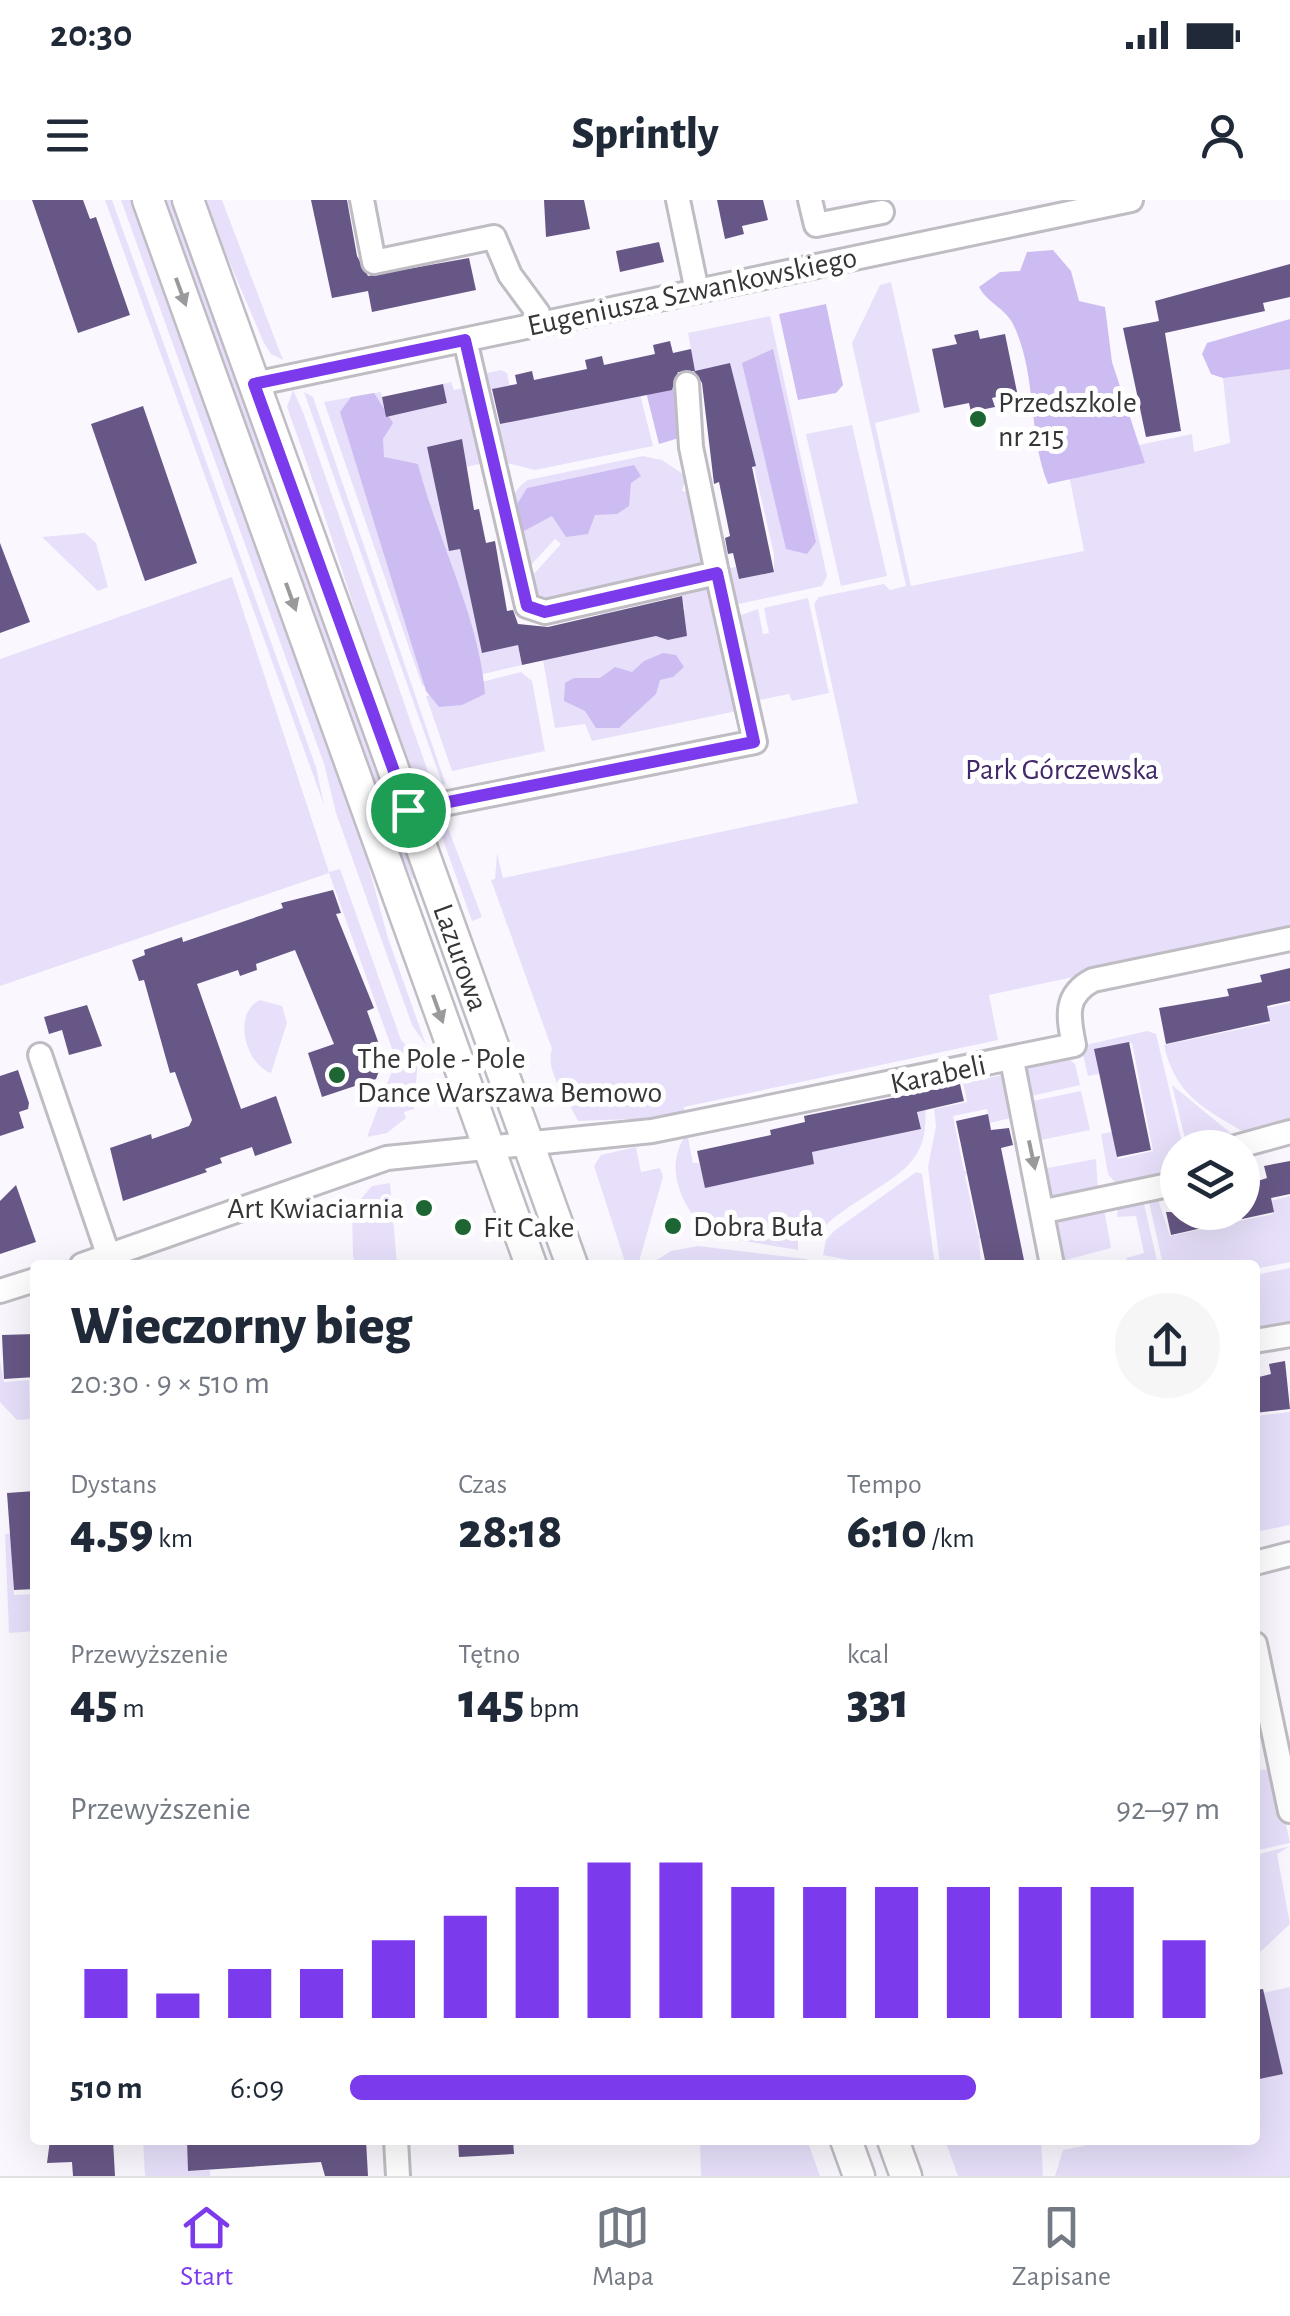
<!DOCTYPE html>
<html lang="pl">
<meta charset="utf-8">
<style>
:root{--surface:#fff;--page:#f6f6f7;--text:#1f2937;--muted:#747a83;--line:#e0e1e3;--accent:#7c3aed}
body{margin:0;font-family:"Alegreya Sans",sans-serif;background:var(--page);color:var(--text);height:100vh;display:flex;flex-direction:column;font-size:38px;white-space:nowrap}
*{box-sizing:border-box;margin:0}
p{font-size:32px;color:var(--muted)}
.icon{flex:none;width:55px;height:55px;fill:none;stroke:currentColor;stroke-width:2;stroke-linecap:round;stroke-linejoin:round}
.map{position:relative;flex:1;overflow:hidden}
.details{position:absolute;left:30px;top:1060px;width:1230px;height:885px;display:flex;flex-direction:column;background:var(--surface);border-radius:10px;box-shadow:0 10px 40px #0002}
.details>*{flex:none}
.fabs{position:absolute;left:1160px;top:930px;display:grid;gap:20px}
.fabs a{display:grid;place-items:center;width:100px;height:100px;border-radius:50%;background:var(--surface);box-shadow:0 10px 40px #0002;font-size:50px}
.pin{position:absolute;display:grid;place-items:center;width:85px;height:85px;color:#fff;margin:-42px;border:5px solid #fff;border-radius:50%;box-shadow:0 2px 10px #0007}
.round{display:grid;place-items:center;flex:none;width:105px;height:105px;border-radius:52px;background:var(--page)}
.headline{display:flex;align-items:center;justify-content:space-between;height:170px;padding:0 40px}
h1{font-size:55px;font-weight:800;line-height:75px}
.stats{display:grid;grid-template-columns:repeat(3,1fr);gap:15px;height:170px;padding:10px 40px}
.stats div{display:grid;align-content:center}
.stats b{font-size:50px;font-weight:800}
.stats small{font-size:28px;font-weight:400}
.stats p{font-size:28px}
.chart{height:280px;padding:20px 40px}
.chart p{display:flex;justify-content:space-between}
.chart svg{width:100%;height:180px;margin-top:10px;stroke:var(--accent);stroke-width:6}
ul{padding:0 40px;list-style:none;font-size:32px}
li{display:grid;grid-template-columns:160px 120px 1fr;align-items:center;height:75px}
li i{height:25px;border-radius:12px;background:var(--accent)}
.status{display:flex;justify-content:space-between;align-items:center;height:70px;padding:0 50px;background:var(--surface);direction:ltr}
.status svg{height:28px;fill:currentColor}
header{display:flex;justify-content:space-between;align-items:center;height:130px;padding:0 40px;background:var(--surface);font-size:45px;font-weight:800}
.menu{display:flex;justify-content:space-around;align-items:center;height:140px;border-top:2px solid var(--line);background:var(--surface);font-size:28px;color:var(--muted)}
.menu a{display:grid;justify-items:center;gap:5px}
.menu .on{color:var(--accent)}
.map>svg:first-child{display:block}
.green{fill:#e8e0fb}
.forest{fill:#cdbcf1}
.building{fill:#675786}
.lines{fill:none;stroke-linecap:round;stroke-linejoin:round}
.minor-casing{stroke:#bfbdc3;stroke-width:28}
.major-casing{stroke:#bfbdc3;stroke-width:35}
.minor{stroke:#fff;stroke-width:22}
.major{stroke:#fff;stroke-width:30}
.oneway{fill:#9a9a9c}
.route-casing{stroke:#fff;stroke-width:20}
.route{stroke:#7c3aed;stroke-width:12}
.poi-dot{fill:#1d6633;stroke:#fff;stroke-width:4}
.labels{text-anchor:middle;stroke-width:10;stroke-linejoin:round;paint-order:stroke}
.street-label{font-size:30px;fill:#363538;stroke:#fff}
.poi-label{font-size:30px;fill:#363538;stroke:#fff;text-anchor:start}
.park-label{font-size:30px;fill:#422967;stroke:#fff}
</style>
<div class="status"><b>20:30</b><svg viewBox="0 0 49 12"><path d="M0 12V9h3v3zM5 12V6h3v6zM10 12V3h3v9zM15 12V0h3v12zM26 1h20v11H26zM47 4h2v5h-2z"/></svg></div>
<header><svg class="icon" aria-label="menu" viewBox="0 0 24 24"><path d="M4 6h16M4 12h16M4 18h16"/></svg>Sprintly<svg class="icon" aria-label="person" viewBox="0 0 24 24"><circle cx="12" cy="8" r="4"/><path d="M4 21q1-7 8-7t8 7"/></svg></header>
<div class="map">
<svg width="1290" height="1976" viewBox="0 0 1290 1976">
<rect width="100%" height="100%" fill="#faf8fe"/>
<g class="green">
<path d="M 105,0 L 112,0 L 316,567 L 324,605 Z"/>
<path d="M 121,0 L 132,0 L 360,634 L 388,738 L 426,845 L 412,825 L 336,613 L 324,564 Z"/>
<path d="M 161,0 L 175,0 L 418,677 L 412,679 L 385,620 Z"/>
<path d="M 203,0 L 222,0 L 283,160 L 271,154 L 263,141 Z"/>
<path d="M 891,82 L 920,212 L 875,223 L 911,386 L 1084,351 L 1066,260 L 1192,234 L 1194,252 L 1230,243 L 1221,160 L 1290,145 L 1290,731 L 989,795 L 998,840 L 684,907 L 685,917 L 578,921 C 569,901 544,871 552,849 L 491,680 L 495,679 L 497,653 L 503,678 L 858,603 L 814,404 L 819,397 L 884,384 L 890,390 L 906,386 L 852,143 L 880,85 Z"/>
<path d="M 770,116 L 827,376 L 822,386 L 734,405 L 723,369 L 736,367 L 740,379 L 774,372 L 774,354 L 730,164 L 695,171 L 688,133 Z"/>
<path d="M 501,170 L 507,173 L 510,188 L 489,190 L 497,224 L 640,194 L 653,246 L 535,270 L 503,262 L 483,174 Z"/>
<path d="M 451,182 L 454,190 L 469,187 L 485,263 L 465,267 L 462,239 L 427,247 L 449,350 L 460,349 L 518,445 L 522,465 L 428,487 L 422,485 L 324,202 L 381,192 L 387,216 L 447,203 L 443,184 Z"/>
<path d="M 293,190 L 303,212 L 435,592 L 421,589 L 412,580 C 367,456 332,330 287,207 Z"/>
<path d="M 304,192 L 313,197 L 446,585 L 442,583 Z"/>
<path d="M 852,225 L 887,376 L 841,386 L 806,234 Z"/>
<path d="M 643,256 L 662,260 L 686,276 L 682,291 L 689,292 L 708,362 L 703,372 L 542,406 L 523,386 L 561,344 L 555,339 L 520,377 C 515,347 496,299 528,280 Z"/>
<path d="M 85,333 L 96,343 L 108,387 L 98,391 L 42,337 Z"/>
<path d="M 232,377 L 329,672 L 340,669 L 401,840 L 418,859 L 414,909 L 404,912 L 406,918 L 387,933 L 367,937 L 396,860 L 329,673 L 0,786 L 0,459 Z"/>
<path d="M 708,383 L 742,510 L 592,541 L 585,524 L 555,528 L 543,460 L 656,436 L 669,440 L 686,436 L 676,412 L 685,410 L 681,391 L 601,415 L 599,404 Z"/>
<path d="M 808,398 L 829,493 L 792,501 L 789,494 L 754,501 L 733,418 L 758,409 L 763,434 L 769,433 L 764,408 Z"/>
<path d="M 521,472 L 532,481 L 545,551 L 452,571 L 426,496 Z"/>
<path d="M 445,620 L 482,717 L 472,721 L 442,637 Z"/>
<path d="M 260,800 L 282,806 L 287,823 L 271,873 C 245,864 232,813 260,800 Z"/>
<path d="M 1290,803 L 1290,926 L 1249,935 C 1206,910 1175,896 1164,845 L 1269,823 L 1266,808 Z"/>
<path d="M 1147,831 L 1156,834 L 1183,947 L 1178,948 L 1177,977 L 1118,986 L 1108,974 L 1101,934 L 1115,931 L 1118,959 L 1153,951 L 1132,843 L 1095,850 L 1103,873 L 1088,876 L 1081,846 Z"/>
<path d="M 1065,856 L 1075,864 L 1080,885 L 1027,897 L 1024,878 L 1029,863 Z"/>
<path d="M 1003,875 L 1010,885 L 1015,917 L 990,923 L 987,909 L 953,916 L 964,971 L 968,971 L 965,976 L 978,1035 L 983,1037 L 979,1038 L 981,1065 L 940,1065 L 928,967 L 936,926 L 934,909 L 967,902 L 963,883 Z"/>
<path d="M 1172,885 L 1233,935 L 1231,941 L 1220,947 L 1187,947 Z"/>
<path d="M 923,891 C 936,966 898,972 845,1010 C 833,1018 823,1025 818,1039 L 798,1040 L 798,1050 L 708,1035 C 682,1005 662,968 687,933 L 693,963 L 699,963 L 705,986 L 813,963 L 812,951 L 921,929 L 914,892 Z"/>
<path d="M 1081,891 L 1090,930 L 1036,941 L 1028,902 Z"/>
<path d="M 636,947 L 641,972 L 660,968 L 663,977 L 638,1065 L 626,1065 L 594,966 L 601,955 Z"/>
<path d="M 1096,959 L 1098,990 L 1049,996 L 1042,969 Z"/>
<path d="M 916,972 L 922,974 L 935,1065 L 875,1065 L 823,1055 L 826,1040 L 834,1031 Z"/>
<path d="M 390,983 L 397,1065 L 358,1065 L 353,1057 L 352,1009 L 372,986 Z"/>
<path d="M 1155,991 L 1170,1036 L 1273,1014 L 1271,1001 L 1290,996 L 1290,1062 L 1255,1069 L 1255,1065 L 1163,1065 L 1147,993 Z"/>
<path d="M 1142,995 L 1158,1065 L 1128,1065 L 1126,1058 L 1144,1053 L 1136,1016 L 1117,1017 L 1118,1007 Z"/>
<path d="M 1099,1007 L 1105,1014 L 1111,1048 L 1062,1061 L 1056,1020 Z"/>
<path d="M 698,1046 L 806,1059 L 815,1065 L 649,1065 L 671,1051 Z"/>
<path d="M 1290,1068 L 1290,1128 L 1255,1135 L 1255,1075 Z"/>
<path d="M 0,1161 L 4,1182 L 29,1180 L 30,1219 L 17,1220 L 0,1202 Z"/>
<path d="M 1290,1212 L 1290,1325 L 1255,1332 L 1255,1216 Z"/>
<path d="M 33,1332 L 12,1349 L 14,1395 L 35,1394 L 35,1431 L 9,1433 L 5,1334 Z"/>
<path d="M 1274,1569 L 1290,1643 L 1255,1651 L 1255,1641 L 1260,1640 L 1255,1570 Z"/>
<path d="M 1290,1646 L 1277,1654 L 1290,1724 L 1255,1757 L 1255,1655 Z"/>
<path d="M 1290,1787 L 1290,1976 L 1055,1976 L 1063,1950 L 1112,1940 L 1255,1940 L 1255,1878 L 1283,1872 L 1255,1795 Z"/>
<path d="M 143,1940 L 187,1940 L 189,1971 L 210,1970 L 210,1976 L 145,1976 Z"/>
<path d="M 700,1940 L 807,1940 L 820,1976 L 701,1976 Z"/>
<path d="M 945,1940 L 1041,1940 L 1043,1976 L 958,1976 Z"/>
</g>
<g class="forest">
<path d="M 1053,50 L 1071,71 L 1079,101 L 1105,107 L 1112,162 L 1145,263 L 1048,284 C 1028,235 1037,175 1014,126 C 1005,107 988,104 979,87 L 1000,72 L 1020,71 L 1027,52 Z"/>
<path d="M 826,104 L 843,185 L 836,193 L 798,200 L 779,114 Z"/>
<path d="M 1290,119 L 1290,169 L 1223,178 L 1211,174 L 1202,154 L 1207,143 Z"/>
<path d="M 773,149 L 816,342 L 807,354 L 786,349 L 742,163 Z"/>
<path d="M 680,188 L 682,237 L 659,244 L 646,192 Z"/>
<path d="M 374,193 L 393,223 L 383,239 L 384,257 L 418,264 C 437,339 480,420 485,494 L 462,505 L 439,507 L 426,491 L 340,212 L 351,197 Z"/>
<path d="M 634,265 L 641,276 L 631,283 L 629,306 L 617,314 L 595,315 L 588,334 L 566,337 L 552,316 L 522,332 L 516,306 L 527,288 Z"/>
<path d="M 663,453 L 676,455 L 684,467 L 673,477 L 660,480 L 656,494 L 619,528 L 596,528 L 585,511 L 564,501 L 565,483 L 574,478 L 600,478 L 615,467 L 632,472 L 644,461 Z"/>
</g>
<g class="building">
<path d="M 32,0 L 83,0 L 90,19 L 96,17 L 130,115 L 78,133 Z"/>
<path d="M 311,0 L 347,0 L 357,56 L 368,76 L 469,58 L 476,90 L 372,112 L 368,91 L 332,98 Z"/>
<path d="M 544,0 L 584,0 L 590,29 L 546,37 Z"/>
<path d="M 717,0 L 763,0 L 768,20 L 742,26 L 744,34 L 725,39 Z"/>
<path d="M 659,42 L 664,62 L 620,72 L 616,51 Z"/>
<path d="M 1290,64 L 1290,97 L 1263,103 L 1265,111 L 1165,133 L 1181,231 L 1146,237 L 1123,128 L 1159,121 L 1155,101 Z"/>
<path d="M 978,130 L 980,139 L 1005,134 L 1017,192 L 992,198 L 995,207 L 971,212 L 969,203 L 944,208 L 932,149 L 957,144 L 954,135 Z"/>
<path d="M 670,141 L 673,153 L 691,149 L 695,171 L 730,163 L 756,266 L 752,267 L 774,372 L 739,379 L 733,353 L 728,354 L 725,338 L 730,336 L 719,282 L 714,284 L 702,183 L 694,171 L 678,172 L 672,190 L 500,224 L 492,189 L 517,184 L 515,175 L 532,171 L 534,180 L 587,169 L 585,160 L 602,156 L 604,165 L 655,154 L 653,145 Z"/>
<path d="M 443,184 L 447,203 L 386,217 L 382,197 Z"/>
<path d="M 143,206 L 197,363 L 145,381 L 91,224 Z"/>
<path d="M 462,239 L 474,310 L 479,309 L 486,343 L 495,341 L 507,411 L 513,410 L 518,424 L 548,427 L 682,396 L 687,436 L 668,440 L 656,436 L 522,465 L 518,445 L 482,453 L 460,349 L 449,351 L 427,247 Z"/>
<path d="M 0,343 L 30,422 L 0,433 Z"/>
<path d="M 333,690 L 341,713 L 336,714 L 374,808 L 367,811 L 384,858 L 376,879 L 322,897 L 308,853 L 334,844 L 295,750 L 256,764 L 257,770 L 240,776 L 238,770 L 197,784 L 241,909 L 276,896 L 292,943 L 255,956 L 252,947 L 220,958 L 222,963 L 205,969 L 207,972 L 123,1001 L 110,948 L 151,934 L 152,939 L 189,926 L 192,920 L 175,872 L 170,873 L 144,780 L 139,781 L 132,760 L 145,755 L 144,750 L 182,737 L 183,742 L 283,708 L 281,703 Z"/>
<path d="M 1290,768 L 1290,801 L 1267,806 L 1270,821 L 1166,844 L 1159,808 L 1229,796 L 1227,789 L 1262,782 L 1260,775 Z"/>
<path d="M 87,805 L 102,846 L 69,855 L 62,830 L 49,834 L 44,817 Z"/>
<path d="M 1129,842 L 1151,950 L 1117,957 L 1094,849 Z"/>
<path d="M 18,870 L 29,903 L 28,909 L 19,912 L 24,928 L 0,936 L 0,876 Z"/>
<path d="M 960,884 L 964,901 L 917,912 L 921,929 L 812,952 L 814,964 L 705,988 L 697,951 L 771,935 L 770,930 L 805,922 L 804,916 Z"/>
<path d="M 988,914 L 991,930 L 1009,928 L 1013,945 L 1001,948 L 1025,1065 L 986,1065 L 956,921 Z"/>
<path d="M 1290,961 L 1290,994 L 1271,998 L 1274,1012 L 1242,1019 L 1242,986 L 1267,978 L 1264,966 Z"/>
<path d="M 16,985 L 36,1042 L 0,1054 L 0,1001 Z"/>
<path d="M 1166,1012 L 1237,1012 L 1238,1020 L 1171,1035 Z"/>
<path d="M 35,1134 L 35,1177 L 4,1179 L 2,1135 Z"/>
<path d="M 1285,1161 L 1290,1209 L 1255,1213 L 1255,1178 L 1271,1174 L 1269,1164 Z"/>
<path d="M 35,1291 L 35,1389 L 14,1390 L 7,1293 Z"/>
<path d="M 1263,1789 L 1283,1874 L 1255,1880 L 1255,1790 Z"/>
<path d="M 50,1940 L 113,1940 L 115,1976 L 73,1976 L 72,1962 L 47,1963 Z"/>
<path d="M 187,1940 L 366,1940 L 368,1976 L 325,1976 L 321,1962 L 188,1971 Z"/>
<path d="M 458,1940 L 513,1940 L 514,1954 L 459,1957 Z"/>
</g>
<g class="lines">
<g class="minor-casing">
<g id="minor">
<path d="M 362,0 L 374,62 L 494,37 L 510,75 L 538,113 L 540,124"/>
<path d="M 678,0 L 697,91"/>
<path d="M 810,0 L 816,25 L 882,12"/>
<path d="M 254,184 L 1131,0"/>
<path d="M 687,184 L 691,247 L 717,373"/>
<path d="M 408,611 L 755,542 L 717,373 L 545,412 L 527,406 L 465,140"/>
<path d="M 40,855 L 109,1057"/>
<path d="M 1012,860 L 1052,1065"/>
<path d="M 1232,948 L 1290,932"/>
<path d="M 1045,1011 L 1178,983"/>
<path d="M 82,1065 L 387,958 L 652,931 L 1074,845 C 1068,816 1064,795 1093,780 L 1290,739"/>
<path d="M 0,1091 L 35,1080"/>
<path d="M 1255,1141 L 1290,1135"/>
<path d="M 1255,1363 L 1290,1354"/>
<path d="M 1255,1444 L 1290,1611"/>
<path d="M 396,1940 L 398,1976"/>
</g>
</g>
<g class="major-casing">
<g id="major">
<path d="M 148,0 L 531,1065"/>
<path id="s1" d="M 188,0 L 572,1065"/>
<path d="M 846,1940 L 859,1976"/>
<path d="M 893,1940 L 906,1976"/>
</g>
</g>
<use href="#minor" class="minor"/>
<use href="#major" class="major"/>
</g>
<defs><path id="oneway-solid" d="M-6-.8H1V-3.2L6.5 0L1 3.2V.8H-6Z" transform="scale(2.5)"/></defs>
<g class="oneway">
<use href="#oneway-solid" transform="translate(181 92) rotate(70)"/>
<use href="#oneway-solid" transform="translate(291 397) rotate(70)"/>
<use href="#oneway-solid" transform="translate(438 809) rotate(70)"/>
<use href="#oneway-solid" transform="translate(1032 955) rotate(78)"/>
</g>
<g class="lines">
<g class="route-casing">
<path id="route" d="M 465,140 L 527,406 L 545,412 L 717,373 L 754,542 L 408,610 L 254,184 Z"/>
</g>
<use href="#route" class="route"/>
</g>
<g class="poi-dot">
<circle cx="978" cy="219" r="10"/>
<circle cx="337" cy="875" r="10"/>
<circle cx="424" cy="1008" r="10"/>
<circle cx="673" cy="1026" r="10"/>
<circle cx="463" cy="1027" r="10"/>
</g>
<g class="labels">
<g class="street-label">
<text transform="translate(692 91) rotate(-12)" y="10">Eugeniusza Szwankowskiego</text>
<text dy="10" stroke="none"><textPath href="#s1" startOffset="805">Lazurowa</textPath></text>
<text transform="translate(938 874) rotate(-12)" y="10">Karabeli</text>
</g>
<g class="poi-label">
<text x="998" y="212">Przedszkole<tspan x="998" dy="34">nr 215</tspan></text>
<text x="357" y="868">The Pole - Pole<tspan x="357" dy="34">Dance Warszawa Bemowo</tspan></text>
<text x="404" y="1018" text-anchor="end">Art Kwiaciarnia</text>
<text x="693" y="1036">Dobra Buła</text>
<text x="483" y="1037">Fit Cake</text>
</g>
<g class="park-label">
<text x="1062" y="579">Park Górczewska</text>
</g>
</g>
</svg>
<div class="fabs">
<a><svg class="icon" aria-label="layers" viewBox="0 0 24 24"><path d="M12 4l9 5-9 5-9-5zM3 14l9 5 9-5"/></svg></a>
</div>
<div class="pin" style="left:408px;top:610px;background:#1e9e55"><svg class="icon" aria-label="arrive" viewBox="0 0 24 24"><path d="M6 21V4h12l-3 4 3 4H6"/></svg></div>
<section class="details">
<div class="headline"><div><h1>Wieczorny bieg</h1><p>20:30 · 9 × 510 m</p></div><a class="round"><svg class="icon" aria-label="share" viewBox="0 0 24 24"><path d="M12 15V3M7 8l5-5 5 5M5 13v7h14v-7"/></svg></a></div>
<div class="stats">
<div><p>Dystans</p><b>4.59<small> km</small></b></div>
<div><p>Czas</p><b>28:18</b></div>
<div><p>Tempo</p><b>6:10<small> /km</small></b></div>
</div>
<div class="stats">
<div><p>Przewyższenie</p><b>45<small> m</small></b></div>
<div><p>Tętno</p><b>145<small> bpm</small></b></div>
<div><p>kcal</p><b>331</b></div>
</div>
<div class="chart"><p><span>Przewyższenie</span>92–97 m</p>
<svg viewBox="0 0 160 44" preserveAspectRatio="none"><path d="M5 44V32M15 44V38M25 44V32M35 44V32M45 44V25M55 44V19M65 44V12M75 44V6M85 44V6M95 44V12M105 44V12M115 44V12M125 44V12M135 44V12M145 44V12M155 44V25"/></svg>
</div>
<ul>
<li><b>510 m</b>6:09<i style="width:72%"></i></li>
</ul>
</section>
</div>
<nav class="menu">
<a class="on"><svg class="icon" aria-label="home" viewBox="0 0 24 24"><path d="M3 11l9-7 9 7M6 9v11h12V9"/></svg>Start</a>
<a><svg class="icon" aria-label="map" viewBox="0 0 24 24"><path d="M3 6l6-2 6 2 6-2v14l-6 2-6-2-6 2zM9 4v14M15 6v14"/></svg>Mapa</a>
<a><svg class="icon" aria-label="saved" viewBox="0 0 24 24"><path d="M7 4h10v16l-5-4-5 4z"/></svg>Zapisane</a>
</nav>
